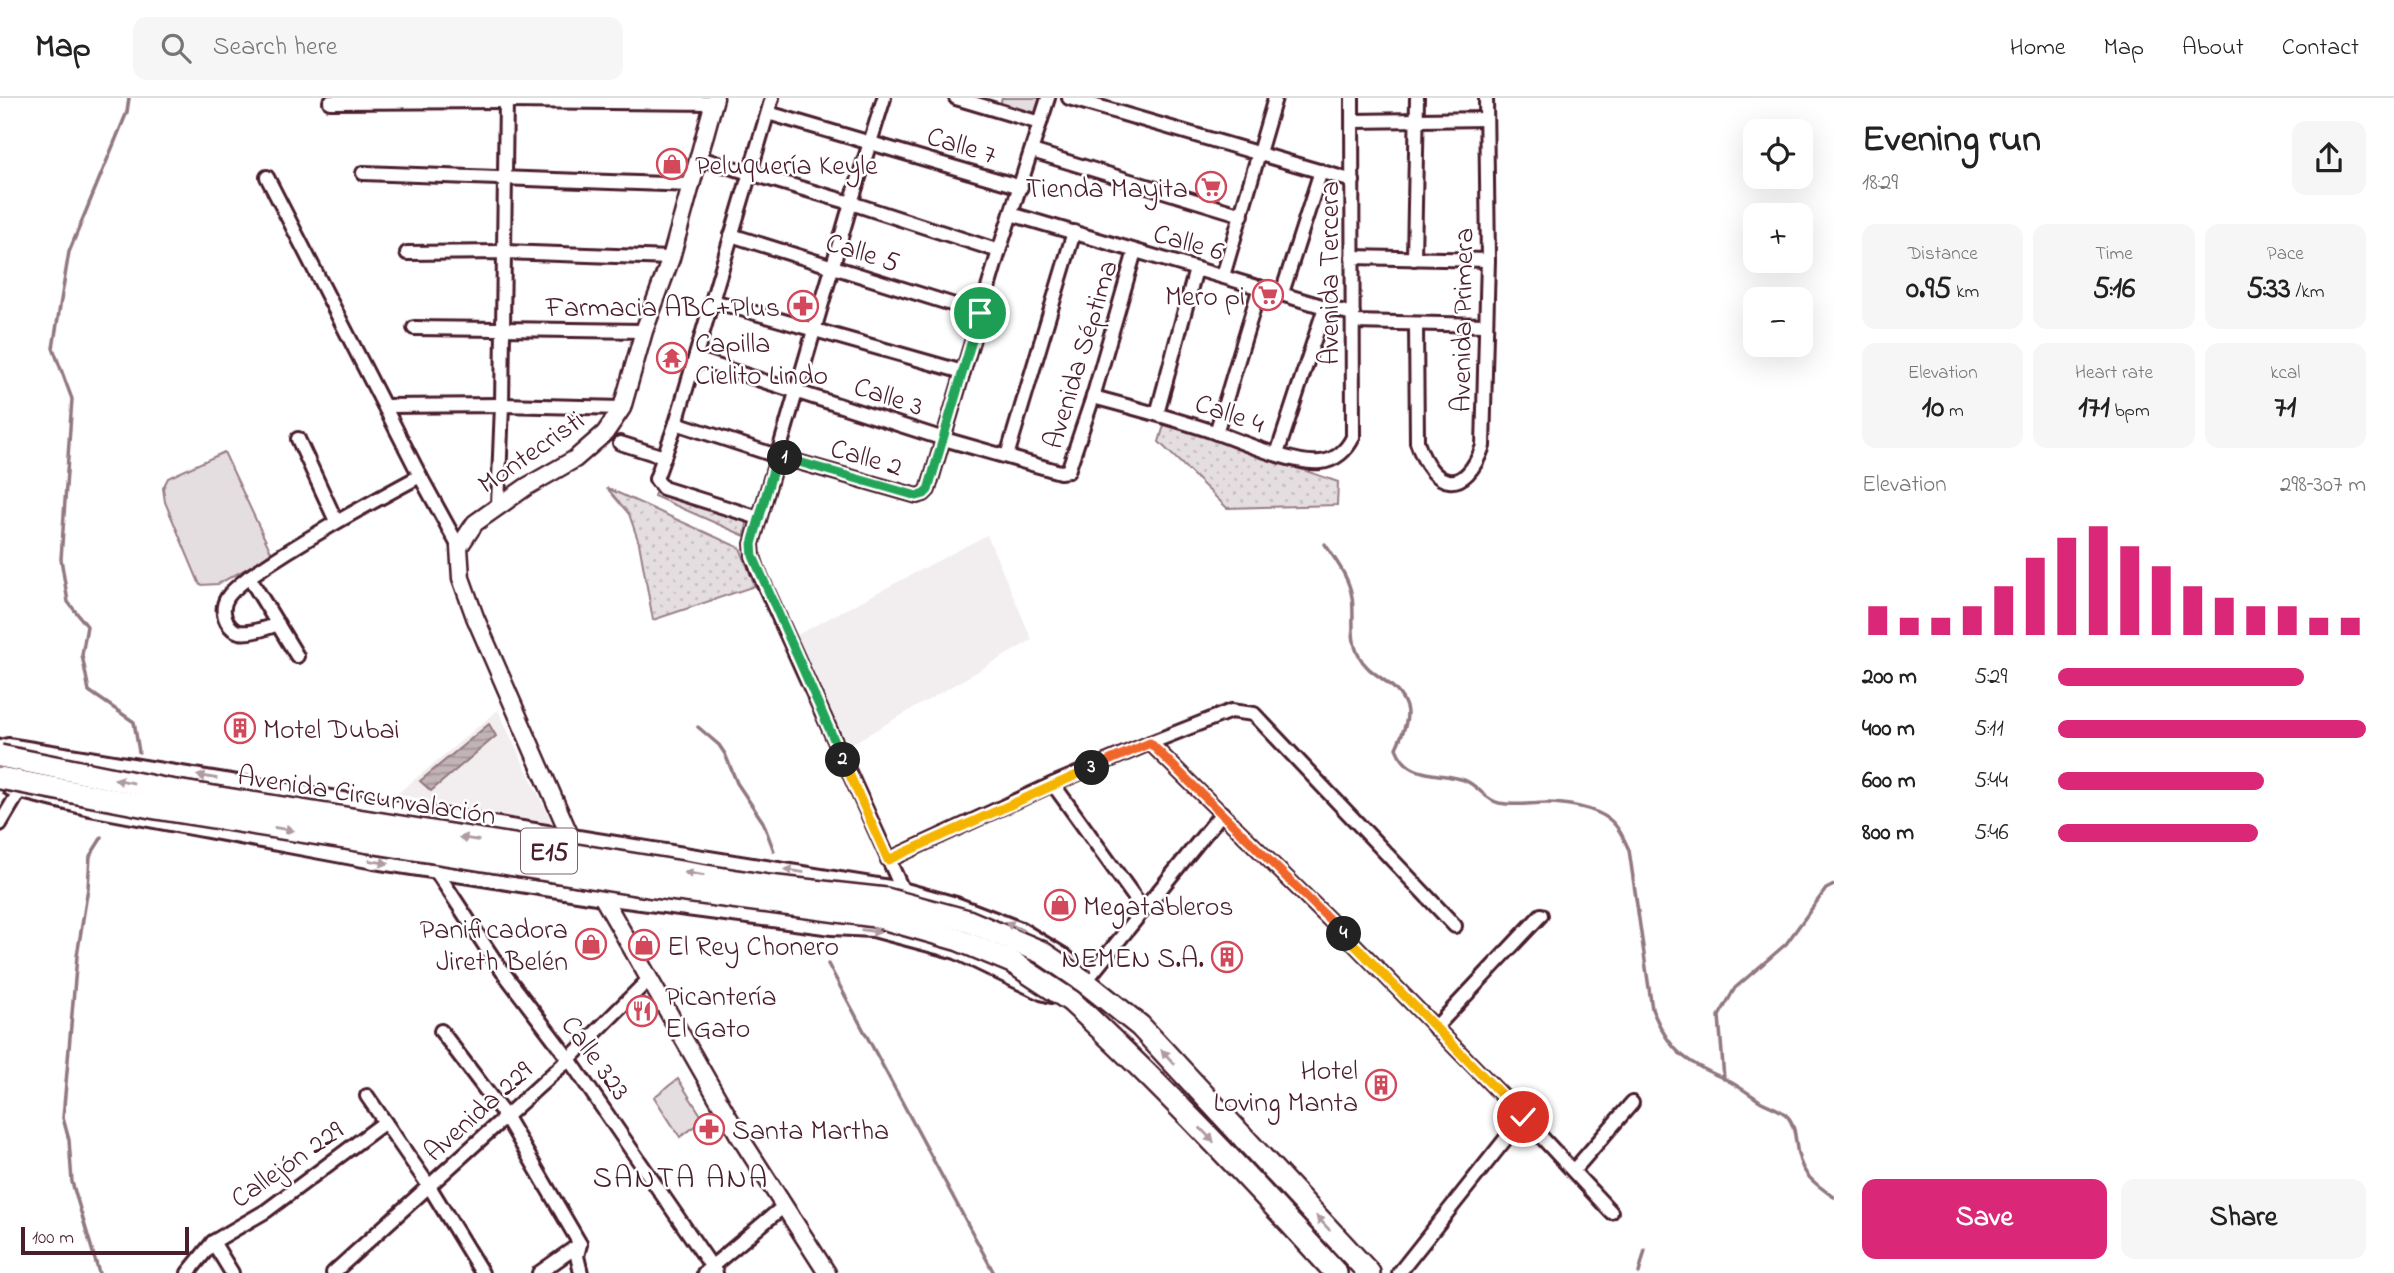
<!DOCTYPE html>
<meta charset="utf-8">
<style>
:root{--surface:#fff;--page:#f6f6f6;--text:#222;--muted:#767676;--line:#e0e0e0;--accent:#db2777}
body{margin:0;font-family:"Indie Flower",sans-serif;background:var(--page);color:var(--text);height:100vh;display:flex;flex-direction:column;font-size:26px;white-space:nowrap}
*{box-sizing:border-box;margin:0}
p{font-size:23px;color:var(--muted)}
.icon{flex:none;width:38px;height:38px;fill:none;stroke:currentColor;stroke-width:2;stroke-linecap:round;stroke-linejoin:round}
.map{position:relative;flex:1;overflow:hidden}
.side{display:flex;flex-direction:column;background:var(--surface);width:560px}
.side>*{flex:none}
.tools{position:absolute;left:1743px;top:21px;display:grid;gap:14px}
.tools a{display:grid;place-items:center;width:70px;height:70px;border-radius:14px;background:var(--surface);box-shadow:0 7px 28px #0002;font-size:35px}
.scale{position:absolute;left:21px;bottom:18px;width:168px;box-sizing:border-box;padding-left:7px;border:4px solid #4a1f2b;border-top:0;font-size:19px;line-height:24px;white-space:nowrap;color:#4a1f2b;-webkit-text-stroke:5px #fff;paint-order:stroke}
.pin{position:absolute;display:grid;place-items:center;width:60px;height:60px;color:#fff;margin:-30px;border:4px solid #fff;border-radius:50%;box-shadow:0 2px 7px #0007}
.km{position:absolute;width:35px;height:35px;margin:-18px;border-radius:50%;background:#222;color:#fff;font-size:19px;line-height:35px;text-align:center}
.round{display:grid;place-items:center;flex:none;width:74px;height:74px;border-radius:14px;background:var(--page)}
.summary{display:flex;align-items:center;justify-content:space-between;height:119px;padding:0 28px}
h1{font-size:38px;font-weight:700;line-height:52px}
.metrics{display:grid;grid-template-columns:repeat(3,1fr);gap:10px;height:119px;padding:7px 28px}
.metrics div{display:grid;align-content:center;border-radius:14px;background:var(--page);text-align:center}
.metrics b{font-size:30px;font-weight:700}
.metrics small{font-size:19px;font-weight:400}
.metrics p{font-size:19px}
.chart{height:196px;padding:14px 28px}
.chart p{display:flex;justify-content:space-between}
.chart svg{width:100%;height:126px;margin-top:7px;stroke:var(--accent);stroke-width:6}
.button{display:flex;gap:14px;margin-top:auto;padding:14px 28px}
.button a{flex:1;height:80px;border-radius:14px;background:var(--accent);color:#fff;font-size:28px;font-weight:700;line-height:80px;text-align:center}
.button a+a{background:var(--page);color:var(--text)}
ul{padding:0 28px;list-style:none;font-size:23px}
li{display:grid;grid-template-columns:112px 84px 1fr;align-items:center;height:52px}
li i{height:18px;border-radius:9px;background:var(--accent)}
header{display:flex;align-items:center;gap:42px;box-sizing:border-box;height:98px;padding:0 35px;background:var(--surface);border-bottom:2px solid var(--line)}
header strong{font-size:33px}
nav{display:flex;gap:38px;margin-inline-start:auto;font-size:24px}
.search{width:490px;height:63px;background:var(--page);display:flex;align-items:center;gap:18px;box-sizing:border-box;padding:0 24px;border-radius:14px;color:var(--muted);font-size:26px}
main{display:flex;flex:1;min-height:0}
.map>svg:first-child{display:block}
.built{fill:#f2eeef}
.grass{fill:url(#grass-dots);stroke:#987e86;stroke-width:2}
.garden{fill:#e5dee0;stroke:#987e86;stroke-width:2}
.water{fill:url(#water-rules);stroke:#91787e;stroke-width:2}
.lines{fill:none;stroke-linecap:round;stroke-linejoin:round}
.stream{stroke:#91787e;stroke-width:3.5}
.minor-casing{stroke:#4a1f2b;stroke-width:18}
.tertiary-casing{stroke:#4a1f2b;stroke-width:21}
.trunk-casing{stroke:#4a1f2b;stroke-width:26}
.minor{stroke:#fff;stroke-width:12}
.tertiary{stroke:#fff;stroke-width:16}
.trunk{stroke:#fff;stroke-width:21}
.trunk-bridge-casing{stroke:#4a1f2b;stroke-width:26;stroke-linecap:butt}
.trunk-bridge{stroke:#fff;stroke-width:21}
.oneway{fill:#ae9aa0}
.split-1-casing{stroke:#fff;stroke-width:14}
.split-2-casing{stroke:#fff;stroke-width:14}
.split-3-casing{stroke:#fff;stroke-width:14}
.split-4-casing{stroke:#fff;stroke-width:14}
.split-5-casing{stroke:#fff;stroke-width:14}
.split-1{stroke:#22a559;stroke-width:9}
.split-2{stroke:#22a559;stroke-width:9}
.split-3{stroke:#f5b400;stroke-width:9}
.split-4{stroke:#f0652b;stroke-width:9}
.split-5{stroke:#f5b400;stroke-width:9}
.labels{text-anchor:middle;stroke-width:5;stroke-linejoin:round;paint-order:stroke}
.shield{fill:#fff;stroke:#80626b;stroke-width:2}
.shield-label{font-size:26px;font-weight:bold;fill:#4a1f2b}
.street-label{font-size:28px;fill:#4a1f2b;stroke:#fff}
.poi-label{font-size:28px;fill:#4a1f2b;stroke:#fff;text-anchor:start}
.neighbourhood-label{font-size:30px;letter-spacing:2px;fill:#4a1f2b;stroke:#fff}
</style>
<header>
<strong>Map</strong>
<div class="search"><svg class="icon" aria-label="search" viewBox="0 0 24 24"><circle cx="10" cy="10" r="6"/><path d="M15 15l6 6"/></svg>Search here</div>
<nav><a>Home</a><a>Map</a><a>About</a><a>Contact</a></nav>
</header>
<main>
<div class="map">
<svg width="1834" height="1175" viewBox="0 0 1834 1175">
<defs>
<pattern id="grass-dots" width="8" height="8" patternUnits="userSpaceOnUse" patternTransform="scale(1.75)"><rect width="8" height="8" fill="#e5dee0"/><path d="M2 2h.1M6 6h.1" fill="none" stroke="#c6bec0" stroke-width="1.8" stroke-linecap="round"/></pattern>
<pattern id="water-rules" width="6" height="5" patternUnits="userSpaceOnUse" patternTransform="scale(1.75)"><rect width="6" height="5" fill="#c1b3b6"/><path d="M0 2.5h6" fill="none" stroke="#9f9194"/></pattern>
</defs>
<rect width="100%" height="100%" fill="#fff"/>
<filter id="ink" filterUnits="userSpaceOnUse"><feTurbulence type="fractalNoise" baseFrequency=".0143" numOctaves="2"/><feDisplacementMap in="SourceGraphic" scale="14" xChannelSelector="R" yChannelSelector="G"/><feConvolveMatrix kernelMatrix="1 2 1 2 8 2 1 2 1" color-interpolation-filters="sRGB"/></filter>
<g filter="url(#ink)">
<g class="built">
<path d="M 987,437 L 1032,542 L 848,648 L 797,537 Z"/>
<path d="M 498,612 L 554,729 L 397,696 Z"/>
</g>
<g class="grass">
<path d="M 1165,324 L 1338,384 L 1337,407 L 1227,410 L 1159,344 Z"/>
<path d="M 607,390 L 740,450 L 755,488 L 653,522 L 639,445 L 629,416 Z"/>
<path d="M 657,390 L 748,419 L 745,438 L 654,398 Z"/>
</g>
<g class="garden">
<path d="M 1002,0 L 1042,0 L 1038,16 L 1000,7 Z"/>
<path d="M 224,354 L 271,454 L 257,465 L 218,486 L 200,487 L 165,404 L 163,390 L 168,380 Z"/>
<path d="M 678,981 L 704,1022 L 680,1039 L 654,999 Z"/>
</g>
<path class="water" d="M 489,626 L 496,638 L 431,693 L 420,683 Z"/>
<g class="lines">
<g class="stream">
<path d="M 129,0 L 127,14 L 69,154 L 53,250 L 72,301 L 61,461 L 68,504 L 87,528 L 82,557 L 89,593 L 134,624 L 139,654"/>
<path d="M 1325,446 C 1336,463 1349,479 1352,499 C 1355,519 1349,540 1359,558 C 1370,580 1397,582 1406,609 C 1410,622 1401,638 1396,650 C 1408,682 1437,673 1464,682 C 1478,687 1485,702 1499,705 C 1515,708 1531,705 1547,705 C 1566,705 1594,710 1609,721 C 1619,729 1624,741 1629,752 L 1652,911 C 1669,952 1683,963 1723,980 C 1736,986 1748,995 1760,1003 C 1768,1008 1782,1011 1788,1019 C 1794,1026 1795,1036 1796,1044 C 1799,1074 1810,1083 1834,1099"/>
<path d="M 698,629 L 719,647 L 725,656 L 737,685 L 763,724 L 774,753"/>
<path d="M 828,866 L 994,1175"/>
<path d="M 1724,981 L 1719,918 L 1735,890 L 1786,846 L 1826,791 L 1834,787"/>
<path d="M 99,1175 L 72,1084 L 69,1042 L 63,1020 L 77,858 L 88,790 L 90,758 L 102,739"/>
<path d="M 1639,1175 L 1645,1152"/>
</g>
<g class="minor-casing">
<g id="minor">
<path d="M 884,0 L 851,105 L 752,446 L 753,458 L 758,473 L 902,791"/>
<path d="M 956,0 L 1040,25"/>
<path d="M 1069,0 L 1353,83"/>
<path d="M 330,4 L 506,3 L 713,5"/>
<path d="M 768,15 L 1021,89"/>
<path d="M 1353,23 L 1486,21"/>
<path d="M 1032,53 L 1242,117"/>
<path d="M 699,60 L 851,105 L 999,153"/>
<path d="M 363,75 L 692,87"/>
<path d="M 267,79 L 420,378 L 459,449"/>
<path d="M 1011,116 L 1325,209 L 1353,216"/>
<path d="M 731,137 L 980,215"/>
<path d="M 407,155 L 504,154 L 671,160"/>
<path d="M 1352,159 L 1488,162"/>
<path d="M 1414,161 L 1417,0"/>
<path d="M 1223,178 L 1275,0"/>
<path d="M 1282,195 L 1321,73"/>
<path d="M 713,203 L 963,274"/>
<path d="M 1353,224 L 1486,227"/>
<path d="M 1416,226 L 1417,344 C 1433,392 1465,399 1483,348 L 1488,162 L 1486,0"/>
<path d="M 414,230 L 644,233"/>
<path d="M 695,261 L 944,341 L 1060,374 L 1068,373 L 1093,299 L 1135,153"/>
<path d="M 1093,299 C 1135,310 1176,321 1217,335 C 1242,344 1295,367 1320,364 C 1335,363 1347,352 1353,339 L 1352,0"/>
<path d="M 385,308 L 502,307 L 622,310"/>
<path d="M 1157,316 L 1196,171"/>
<path d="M 676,325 L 777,358 L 917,398 L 924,396 L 928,392 L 999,153 L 1048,0"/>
<path d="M 1216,335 L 1260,189"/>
<path d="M 298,341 L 336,423"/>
<path d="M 620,345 L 664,359"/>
<path d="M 1277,356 L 1325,209"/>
<path d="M 1007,358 L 1074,134"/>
<path d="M 498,407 L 502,307 L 506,0"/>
<path d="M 759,420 L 663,390 L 656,381 L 676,325 L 772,0"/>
<path d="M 249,479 C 234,491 216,503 227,524 C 230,529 234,533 239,534 C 251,536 267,530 278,526"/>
<path d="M 297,558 L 249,479 C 304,441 361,410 420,378"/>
<path d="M 1150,645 L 1231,613 L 1254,616 L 1455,828"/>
<path d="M 0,649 L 8,647 L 902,791 L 956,806 L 1021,831 L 1065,858 L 1079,870 L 1085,884 L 1222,715"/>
<path d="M 1053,686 L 1143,811"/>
<path d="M 10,691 L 90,711 L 374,764 L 603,800 L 832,830 L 873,832 L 956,854 L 1041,895 L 1052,898"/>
<path d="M 0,726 L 19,694"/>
<path d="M 888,762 L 1053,686 L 1150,645 L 1350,842 L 1523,1019 L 1399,1175"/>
<path d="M 436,773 L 497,866 L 569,961 L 716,1175"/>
<path d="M 1435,930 L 1541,817"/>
<path d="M 441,933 L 506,1019 L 580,1146 L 577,1158 L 581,1175"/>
<path d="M 367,998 L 429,1088 L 482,1175"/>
<path d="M 1523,1019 L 1611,1114"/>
<path d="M 1574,1072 L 1632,1005"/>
<path d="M 213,1144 L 232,1175"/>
<path d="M 188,1175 L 213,1144 L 266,1113 L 385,1024"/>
<path d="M 333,1175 L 569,961 L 649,881"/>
<path d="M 539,1175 L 580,1146"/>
<path d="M 704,1175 L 784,1108"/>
</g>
</g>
<g class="tertiary-casing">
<path id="tertiary" d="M 715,0 L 671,160 L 644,233 L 622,310 L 605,335 L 575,361 L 526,389 L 475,425 L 459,449 L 461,480 L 475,519 L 570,738 L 603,800 L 738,1036 L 827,1175"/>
</g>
<g class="trunk-casing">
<g id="trunk">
<path d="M 1085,884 L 1140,928 L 1369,1175"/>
<path d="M 1071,903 C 1164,989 1251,1082 1336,1175"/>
</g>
</g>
<use href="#minor" class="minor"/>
<use href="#tertiary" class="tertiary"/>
<use href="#trunk" class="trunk"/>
<g class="trunk-bridge-casing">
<g id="trunk-bridge">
<path d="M 0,658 L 164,691 L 768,788 L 886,801 L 968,823 L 1041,854 L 1085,884"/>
<path d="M 0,680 L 156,710 L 648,788 L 875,818 L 959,842 L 1012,864 L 1071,903"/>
</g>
</g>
<use href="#trunk-bridge" class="trunk-bridge"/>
</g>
<defs><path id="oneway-solid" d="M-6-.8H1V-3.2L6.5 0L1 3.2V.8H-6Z" transform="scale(1.75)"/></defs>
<g class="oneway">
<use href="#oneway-solid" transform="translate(207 679) rotate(-171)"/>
<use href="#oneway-solid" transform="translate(124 683) rotate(-168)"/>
<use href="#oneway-solid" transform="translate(284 731) rotate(9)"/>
<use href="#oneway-solid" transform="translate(469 741) rotate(-171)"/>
<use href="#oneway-solid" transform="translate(379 764) rotate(9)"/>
<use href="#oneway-solid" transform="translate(794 773) rotate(-171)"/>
<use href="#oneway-solid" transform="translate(694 776) rotate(-171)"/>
<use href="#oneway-solid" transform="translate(1014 828) rotate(-155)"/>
<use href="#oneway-solid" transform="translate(871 833) rotate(8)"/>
<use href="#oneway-solid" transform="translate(1168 959) rotate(-133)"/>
<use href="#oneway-solid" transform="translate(1207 1037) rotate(46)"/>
<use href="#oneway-solid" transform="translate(1323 1125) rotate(-133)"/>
</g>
</g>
<g class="lines" filter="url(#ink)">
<g class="split-1-casing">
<path id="split-1" d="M 785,360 L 917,398 L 924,396 L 928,392 L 980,215"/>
</g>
<g class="split-2-casing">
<path id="split-2" d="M 785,360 L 777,358 L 752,446 L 753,458 L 843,662"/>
</g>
<g class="split-3-casing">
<path id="split-3" d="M 843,662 L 888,762 L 1092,670"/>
</g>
<g class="split-4-casing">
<path id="split-4" d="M 1092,670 L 1150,645 L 1344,836"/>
</g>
<g class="split-5-casing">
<path id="split-5" d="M 1344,836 L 1523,1019"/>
</g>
<use href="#split-1" class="split-1"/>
<use href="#split-2" class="split-2"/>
<use href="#split-3" class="split-3"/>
<use href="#split-4" class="split-4"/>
<use href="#split-5" class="split-5"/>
</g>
<defs>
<g id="shop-ring" transform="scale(1.575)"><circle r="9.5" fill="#fff" stroke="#d1495b" stroke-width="1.5"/><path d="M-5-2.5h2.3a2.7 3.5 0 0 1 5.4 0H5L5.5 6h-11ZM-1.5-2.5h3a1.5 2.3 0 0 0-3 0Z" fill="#d1495b"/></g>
<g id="supermarket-ring" transform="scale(1.575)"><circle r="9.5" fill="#fff" stroke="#d1495b" stroke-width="1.5"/><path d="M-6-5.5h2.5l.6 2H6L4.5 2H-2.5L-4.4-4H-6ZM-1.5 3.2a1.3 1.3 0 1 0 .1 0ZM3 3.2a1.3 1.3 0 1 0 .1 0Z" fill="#d1495b"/></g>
<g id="pharmacy-ring" transform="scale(1.575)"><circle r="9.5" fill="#fff" stroke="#d1495b" stroke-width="1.5"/><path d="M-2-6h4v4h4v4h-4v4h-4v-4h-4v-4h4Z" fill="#d1495b"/></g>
<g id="temple-ring" transform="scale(1.575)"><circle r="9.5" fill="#fff" stroke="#d1495b" stroke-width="1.5"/><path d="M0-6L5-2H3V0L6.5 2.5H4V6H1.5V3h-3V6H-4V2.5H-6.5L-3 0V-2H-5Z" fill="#d1495b"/></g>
<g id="building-ring" transform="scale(1.575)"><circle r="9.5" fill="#fff" stroke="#d1495b" stroke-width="1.5"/><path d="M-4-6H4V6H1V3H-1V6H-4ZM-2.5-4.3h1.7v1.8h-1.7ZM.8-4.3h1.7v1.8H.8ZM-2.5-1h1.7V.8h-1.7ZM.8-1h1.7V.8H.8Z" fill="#d1495b"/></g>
<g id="restaurant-ring" transform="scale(1.575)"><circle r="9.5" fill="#fff" stroke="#d1495b" stroke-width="1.5"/><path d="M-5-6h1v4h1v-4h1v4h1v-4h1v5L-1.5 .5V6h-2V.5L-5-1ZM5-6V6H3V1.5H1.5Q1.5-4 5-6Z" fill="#d1495b"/></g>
</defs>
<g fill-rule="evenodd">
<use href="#shop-ring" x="672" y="66"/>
<use href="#supermarket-ring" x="1211" y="89"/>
<use href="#supermarket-ring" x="1268" y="197"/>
<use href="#pharmacy-ring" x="803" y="208"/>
<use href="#temple-ring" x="672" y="260"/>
<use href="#building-ring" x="240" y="630"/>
<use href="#shop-ring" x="1060" y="807"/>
<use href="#shop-ring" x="591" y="846"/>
<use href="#shop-ring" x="644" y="847"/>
<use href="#building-ring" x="1227" y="859"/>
<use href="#restaurant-ring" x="642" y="913"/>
<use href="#building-ring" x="1381" y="987"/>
<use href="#pharmacy-ring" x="709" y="1031"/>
</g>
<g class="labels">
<rect class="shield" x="521" y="730.5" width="56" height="45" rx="5"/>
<g class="shield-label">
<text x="549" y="762">E15</text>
</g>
<g class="street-label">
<text transform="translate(962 46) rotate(17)" y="10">Calle 7</text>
<text transform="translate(1189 143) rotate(16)" y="10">Calle 6</text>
<text transform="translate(863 153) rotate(17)" y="10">Calle 5</text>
<text transform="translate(1328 175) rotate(-90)" y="10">Avenida Tercera</text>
<text transform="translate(1461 222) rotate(-89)" y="10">Avenida Primera</text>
<text transform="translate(1079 256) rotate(-73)" y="10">Avenida Séptima</text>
<text transform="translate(889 297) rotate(18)" y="10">Calle 3</text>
<text transform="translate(1230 314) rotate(19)" y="10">Calle 4</text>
<text transform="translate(530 353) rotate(-35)" y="10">Montecristi</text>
<text transform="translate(867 358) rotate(16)" y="10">Calle 2</text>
<text transform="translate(367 696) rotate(9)" y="10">Avenida Circunvalación</text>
<text transform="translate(597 959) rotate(54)" y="10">Calle 323</text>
<text transform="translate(477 1012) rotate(-42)" y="10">Avenida 229</text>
<text transform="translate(286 1065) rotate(-35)" y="10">Callejón 229</text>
</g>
<g class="poi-label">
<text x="695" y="76">Peluquería Keyle</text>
<text x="1188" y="99" text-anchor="end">Tienda Mayita</text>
<text x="1245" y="207" text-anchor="end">Mero pi</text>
<text x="780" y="218" text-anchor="end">Farmacia ABC+Plus</text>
<text x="695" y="254">Capilla<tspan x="695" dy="32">Cielito Lindo</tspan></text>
<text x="263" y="640">Motel Dubai</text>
<text x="1083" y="817">Megatableros</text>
<text x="568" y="840" text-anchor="end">Panificadora<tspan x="568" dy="32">Jireth Belén</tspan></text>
<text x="667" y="857">El Rey Chonero</text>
<text x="1204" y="869" text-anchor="end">NEMEN S.A.</text>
<text x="665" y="907">Picantería<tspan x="665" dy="32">El Gato</tspan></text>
<text x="1358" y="981" text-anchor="end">Hotel<tspan x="1358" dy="32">Loving Manta</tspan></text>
<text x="732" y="1041">Santa Martha</text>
</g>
<g class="neighbourhood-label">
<text x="681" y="1089">SANTA ANA</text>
</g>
</g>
</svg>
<div class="tools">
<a><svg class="icon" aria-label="locate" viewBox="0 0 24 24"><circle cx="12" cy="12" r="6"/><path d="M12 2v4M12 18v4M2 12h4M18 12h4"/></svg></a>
<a>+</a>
<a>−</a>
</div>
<div class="scale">100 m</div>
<div class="pin" style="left:980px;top:215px;background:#1e9e55"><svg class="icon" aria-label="arrive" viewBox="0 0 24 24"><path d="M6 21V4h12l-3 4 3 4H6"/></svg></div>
<div class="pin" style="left:1523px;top:1019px;background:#d93025"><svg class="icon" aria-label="check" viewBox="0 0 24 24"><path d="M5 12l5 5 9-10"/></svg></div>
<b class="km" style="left:785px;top:360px">1</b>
<b class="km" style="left:843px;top:662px">2</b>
<b class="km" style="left:1092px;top:670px">3</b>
<b class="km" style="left:1344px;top:836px">4</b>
</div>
<section class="side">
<div class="summary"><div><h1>Evening run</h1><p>18:29</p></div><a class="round"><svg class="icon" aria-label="share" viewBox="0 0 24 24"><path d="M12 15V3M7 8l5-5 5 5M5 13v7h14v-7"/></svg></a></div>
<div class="metrics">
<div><p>Distance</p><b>0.95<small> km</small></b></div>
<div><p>Time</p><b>5:16</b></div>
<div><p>Pace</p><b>5:33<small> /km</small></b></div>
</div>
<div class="metrics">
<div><p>Elevation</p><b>10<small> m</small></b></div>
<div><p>Heart rate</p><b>171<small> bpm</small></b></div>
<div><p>kcal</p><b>71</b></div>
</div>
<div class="chart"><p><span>Elevation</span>298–307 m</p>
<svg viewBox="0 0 160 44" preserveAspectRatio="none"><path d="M5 44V34M15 44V38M25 44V38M35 44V34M45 44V27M55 44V17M65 44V10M75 44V6M85 44V13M95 44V20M105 44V27M115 44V31M125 44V34M135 44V34M145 44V38M155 44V38"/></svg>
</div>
<ul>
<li><b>200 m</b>5:29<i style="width:80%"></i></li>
<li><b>400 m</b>5:11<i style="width:100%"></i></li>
<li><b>600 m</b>5:44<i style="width:67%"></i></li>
<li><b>800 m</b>5:46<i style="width:65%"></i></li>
</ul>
<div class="button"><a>Save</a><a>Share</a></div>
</section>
</main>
